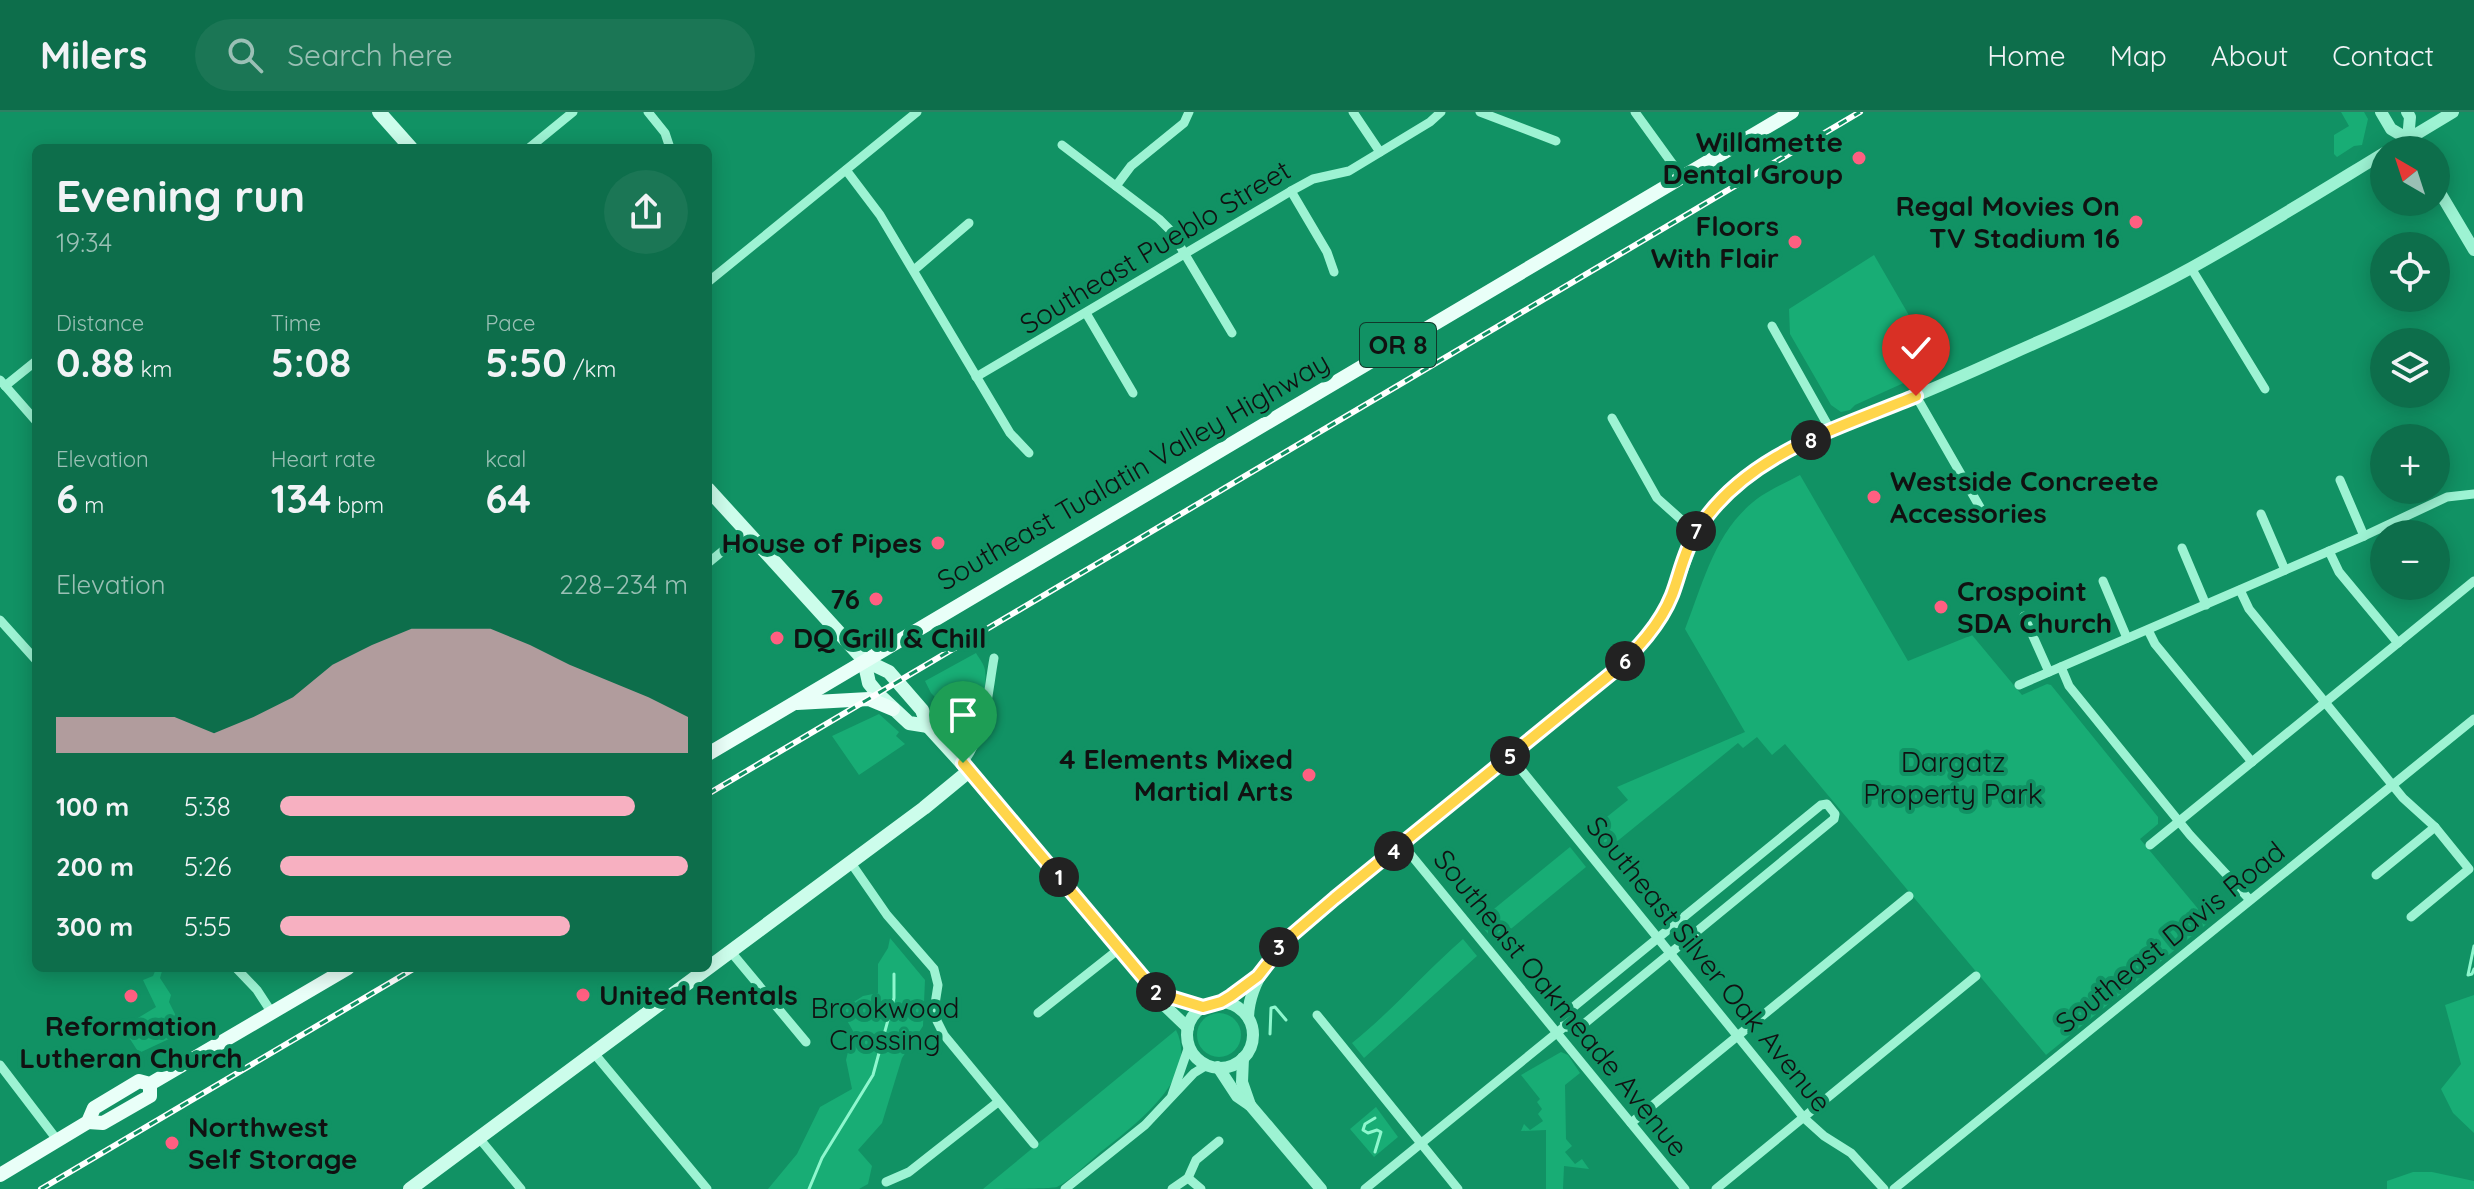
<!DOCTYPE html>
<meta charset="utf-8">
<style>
:root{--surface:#0d6e4b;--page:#1b7655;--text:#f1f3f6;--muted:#9ac0b5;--line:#2d8163;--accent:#f7b0c1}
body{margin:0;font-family:Quicksand,sans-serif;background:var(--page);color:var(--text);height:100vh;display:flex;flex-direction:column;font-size:30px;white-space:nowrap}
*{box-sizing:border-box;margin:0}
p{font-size:26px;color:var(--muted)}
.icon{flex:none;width:44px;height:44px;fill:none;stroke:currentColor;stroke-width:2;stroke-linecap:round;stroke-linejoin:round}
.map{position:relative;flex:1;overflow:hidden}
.sheet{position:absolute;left:32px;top:32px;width:680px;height:828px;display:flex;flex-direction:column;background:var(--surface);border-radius:12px;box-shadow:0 4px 20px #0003}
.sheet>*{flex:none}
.needle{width:52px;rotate:321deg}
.fabs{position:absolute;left:2370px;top:24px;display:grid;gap:16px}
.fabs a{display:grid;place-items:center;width:80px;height:80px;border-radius:50%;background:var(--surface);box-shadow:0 4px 20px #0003;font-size:40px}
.pin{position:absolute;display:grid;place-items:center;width:68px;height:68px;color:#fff;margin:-82px -34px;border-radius:50% 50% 50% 0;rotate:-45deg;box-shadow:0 0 8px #0007}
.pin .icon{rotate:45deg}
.km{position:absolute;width:40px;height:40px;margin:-20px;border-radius:50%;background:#222;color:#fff;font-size:22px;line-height:40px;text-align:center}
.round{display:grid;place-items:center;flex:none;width:84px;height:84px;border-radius:42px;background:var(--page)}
.overview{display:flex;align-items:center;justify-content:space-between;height:136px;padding:0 24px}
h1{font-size:44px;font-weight:700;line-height:60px}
.stats{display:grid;grid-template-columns:repeat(3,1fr);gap:12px;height:136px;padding:8px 24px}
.stats div{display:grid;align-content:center}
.stats b{font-size:40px;font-weight:700}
.stats small{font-size:22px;font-weight:400}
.stats p{font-size:22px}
.chart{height:224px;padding:16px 24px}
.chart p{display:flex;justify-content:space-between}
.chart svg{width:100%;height:144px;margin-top:8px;fill:var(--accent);opacity:.7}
ul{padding:0 24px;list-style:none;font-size:26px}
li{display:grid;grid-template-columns:128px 96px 1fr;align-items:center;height:60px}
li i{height:20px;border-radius:10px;background:var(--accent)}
header{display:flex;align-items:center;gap:48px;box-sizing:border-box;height:112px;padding:0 40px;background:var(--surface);border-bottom:2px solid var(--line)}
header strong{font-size:38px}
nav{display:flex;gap:44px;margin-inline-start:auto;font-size:28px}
.search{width:560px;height:72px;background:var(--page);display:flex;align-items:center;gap:20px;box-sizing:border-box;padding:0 28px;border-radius:44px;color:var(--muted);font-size:30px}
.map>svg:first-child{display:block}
.green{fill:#18ad75}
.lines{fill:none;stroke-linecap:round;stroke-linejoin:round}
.stream{stroke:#8ef7ce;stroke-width:3}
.minor{stroke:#9df3d3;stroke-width:9}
.tertiary{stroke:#9df3d3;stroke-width:12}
.secondary{stroke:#ccfdeb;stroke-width:14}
.primary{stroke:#e9fff8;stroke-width:14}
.rail-casing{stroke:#fff;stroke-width:6}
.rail{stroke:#119264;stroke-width:3;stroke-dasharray:9;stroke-linecap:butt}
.route-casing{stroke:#fff;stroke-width:16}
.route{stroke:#ffd54a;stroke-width:10}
.poi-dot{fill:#ff5f81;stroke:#119264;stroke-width:3}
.labels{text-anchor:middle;stroke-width:8;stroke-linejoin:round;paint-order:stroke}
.shield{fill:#119264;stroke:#11382a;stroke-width:2}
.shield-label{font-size:26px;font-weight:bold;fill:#111}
.poi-label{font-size:28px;font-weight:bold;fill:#111;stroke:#119264;text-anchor:end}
.street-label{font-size:28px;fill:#111;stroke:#119264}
.park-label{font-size:28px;fill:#111;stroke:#119264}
</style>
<header>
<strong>Milers</strong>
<div class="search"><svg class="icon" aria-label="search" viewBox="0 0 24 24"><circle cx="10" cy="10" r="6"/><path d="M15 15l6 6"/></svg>Search here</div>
<nav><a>Home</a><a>Map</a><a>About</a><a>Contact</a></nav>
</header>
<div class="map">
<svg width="2474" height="1077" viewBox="0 0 2474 1077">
<rect width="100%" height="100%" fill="#119264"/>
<g class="green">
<path d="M 2341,0 L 2364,0 L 2368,7 L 2362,33 L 2354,34 L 2337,45 L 2334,42 L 2334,23 L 2349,14 Z"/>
<path d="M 1874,143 L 1939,255 L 1855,293 L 1850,298 L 1841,300 L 1831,293 L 1790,222 L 1789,197 Z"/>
<path d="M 1800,363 L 1908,549 L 1972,523 L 2022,583 L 2047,572 L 2051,573 L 2158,705 L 2158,712 L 2140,727 L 2209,810 L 2046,943 L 1785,632 L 1772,643 L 1757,625 L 1743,636 L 1738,631 L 1604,740 L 1588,720 L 1628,688 L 1617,675 L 1745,620 L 1685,517 C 1704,469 1716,415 1761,384 C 1773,376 1787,370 1800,363 Z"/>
<path d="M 976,541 C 979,546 984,552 985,558 C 987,572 982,612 971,621 L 931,581 L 925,569 Z"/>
<path d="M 879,602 L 899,620 L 896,624 L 905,632 L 859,663 L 832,624 Z"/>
<path d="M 1570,735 L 1586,755 L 1495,830 L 1478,810 Z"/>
<path d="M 890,826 L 925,868 L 923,914 L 902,946 L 882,1011 L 858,1038 L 872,1054 L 868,1072 L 859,1077 L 768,1077 L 797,1042 L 820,995 L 852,977 L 846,948 L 853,919 L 841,898 L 863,884 L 878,881 L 878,852 L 888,836 Z"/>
<path d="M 1463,827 L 1477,844 L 1364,946 L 1352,931 C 1392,899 1425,860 1463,827 Z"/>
<path d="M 163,856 L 160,866 L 171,883 L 169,890 L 184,920 L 139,941 L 119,910 L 124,907 L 128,912 L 156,895 L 143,868 L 153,864 L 156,857 Z"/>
<path d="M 2474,883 L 2474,1021 L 2453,1001 L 2441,977 L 2461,952 L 2445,893 Z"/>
<circle cx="1219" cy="923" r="22"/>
<path d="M 1176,918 C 1201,968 1129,1017 1096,1044 C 1084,1054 1071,1068 1057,1075 C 1048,1077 997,1077 983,1077 Z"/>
<path d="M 1561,940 L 1568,943 L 1580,961 L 1565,973 L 1566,1027 L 1572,1034 L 1565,1040 L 1575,1052 L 1582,1047 L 1589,1057 L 1564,1054 L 1563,1077 L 1546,1077 L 1546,1018 L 1521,1019 L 1524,1012 L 1530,1018 L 1543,1009 L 1538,1002 L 1542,997 L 1537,990 L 1540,987 L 1521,963 Z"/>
<path d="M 1376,995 L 1398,1025 L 1374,1045 L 1350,1017 Z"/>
<path d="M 2413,1060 L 2432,1060 L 2474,1069 L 2474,1077 L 2387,1077 L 2387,1069 Z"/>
</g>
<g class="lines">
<g class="stream">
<path d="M 2474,834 L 2468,863 L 2472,862 L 2474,857"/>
<path d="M 1270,922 L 1271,896 L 1275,895 L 1286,908"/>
<path d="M 1375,1040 L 1381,1020 L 1377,1018 L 1368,1021 L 1363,1018 L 1365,1012 L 1375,1006"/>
<path d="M 809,1077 L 822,1046 L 873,963 L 894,886 L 894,862"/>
</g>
<g class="minor">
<path d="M 648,0 L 665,21 L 670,36"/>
<path d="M 1353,0 L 1380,40"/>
<path d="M 1480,0 L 1556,29"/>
<path d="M 1635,0 L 1682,65"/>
<path d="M 1062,33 L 1159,107 L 1171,119 L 1232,221"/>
<path d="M 529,36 L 573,0"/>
<path d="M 846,58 L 880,103 L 1010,321 L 1029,341"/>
<path d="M 1116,74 L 1131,54 L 1184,11 L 1189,0"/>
<path d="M 1291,79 L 1327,140 L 1334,160"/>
<path d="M 2191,156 L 2265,277"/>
<path d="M 914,158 L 969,111"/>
<path d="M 708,170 L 917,0"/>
<path d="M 1086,201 L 1133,281"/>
<path d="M 1772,214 L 1831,319"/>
<path d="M 976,265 L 1291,79 L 1313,67 L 1349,59 L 1430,10 L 1441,0"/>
<path d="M 0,268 L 36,309"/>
<path d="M 5,274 L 36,249"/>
<path d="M 1916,284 L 1981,397"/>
<path d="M 1612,306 L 1657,386 L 1696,421"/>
<path d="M 2340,368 L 2364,424"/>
<path d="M 2261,402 L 2285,458"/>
<path d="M 2182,436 L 2206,493"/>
<path d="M 2329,439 L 2339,460 L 2398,531"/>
<path d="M 708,451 L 746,420"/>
<path d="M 2103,469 L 2127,526"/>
<path d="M 2240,478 L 2249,497 L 2403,686 L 2435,715 L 2469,757 L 2411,805"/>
<path d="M 2024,504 L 2049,560"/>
<path d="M 0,508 L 36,548"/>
<path d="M 2148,518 L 2155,532 L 2252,650"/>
<path d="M 2061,555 L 2069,574 L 2190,723 L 2250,788"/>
<path d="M 2019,573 L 2364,424 L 2447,385 L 2474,382"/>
<path d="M 1510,644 L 1804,1006 L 1824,1024 L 1851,1041 L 1884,1077"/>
<path d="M 963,651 C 987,618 987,585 994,546"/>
<path d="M 1402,732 L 1685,1077"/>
<path d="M 2150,733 L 2474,469"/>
<path d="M 851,751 L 887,803 L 934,857 L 938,873 L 935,892 L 937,909 L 944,923 L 1034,1032"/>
<path d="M 2376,763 L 2435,715"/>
<path d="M 731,840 L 806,930"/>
<path d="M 236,856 L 257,878 L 272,901"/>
<path d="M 1038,901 L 1119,837"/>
<path d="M 1317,903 L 1458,1077"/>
<path d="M 593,940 L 707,1077"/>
<path d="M 0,953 L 58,1029"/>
<path d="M 1172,983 L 1189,934"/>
<path d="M 1631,1011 L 1909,784"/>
<path d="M 479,1026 L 521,1077"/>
<path d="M 1188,1066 L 1201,1077"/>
<path d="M 886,1070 L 909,1060 L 998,990"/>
<path d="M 1065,1077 L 1145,1013 L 1194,961 L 1207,953"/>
<path d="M 1172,1077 L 1188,1066 L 1196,1048 L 1219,1029"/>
<path d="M 1365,1077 L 1564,915 L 1566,901 L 1821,693 L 1827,692 L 1835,702 L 1834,707 L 1579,916 L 1564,915"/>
<path d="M 1716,1077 L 1976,864"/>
<path d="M 1894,1077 L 2474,607"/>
</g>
<g class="tertiary">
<path d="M 2381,0 L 2391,17 L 2408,27 L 2415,38"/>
<path d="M 2407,0 L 2410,5 L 2408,27"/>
<path d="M 2390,38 L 2453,0"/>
<path d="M 2436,74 L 2474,138"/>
<path d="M 969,659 L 1157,881 L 1164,893 L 1188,916"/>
<path d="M 1157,881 L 1203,895"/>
<path d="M 1221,890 L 1258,864"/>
<circle cx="1220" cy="923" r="33"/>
<path d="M 1248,905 C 1249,876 1266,850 1286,828 L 1613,560 C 1637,538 1659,514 1672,484 C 1690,441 1695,408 1733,374 C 1772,340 1824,322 1872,302 C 1919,283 1965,263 2011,242 C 2072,215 2133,188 2191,156 C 2256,120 2320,80 2384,41"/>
<path d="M 1243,946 L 1242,970 L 1250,993"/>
<path d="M 1218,955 L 1237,984 L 1250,993 L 1321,1077"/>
</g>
<g class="secondary">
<path d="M 379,0 L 411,36"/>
<path d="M 864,548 L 869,571 L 878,582 L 909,611 L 928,614"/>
<path d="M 410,1077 L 924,696 L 969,659 L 928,614 L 922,598 L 889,560 L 864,548 L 708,377"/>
</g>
<g class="primary">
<path d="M 797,591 L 869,587 L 893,597"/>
<path d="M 708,642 L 1792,0"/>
<path d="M 88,1010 L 103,1011 L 150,984 L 150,972"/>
<path d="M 0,1063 L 88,1010 L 94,996 L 139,969 L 150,972 L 348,856"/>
</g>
<g class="rail-casing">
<g id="rail">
<path d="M 708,682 L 1860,0"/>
<path d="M 41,1077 L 415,856"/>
</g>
</g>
<use href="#rail" class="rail"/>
</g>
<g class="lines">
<g class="route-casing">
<path id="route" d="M 963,651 L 1153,877 L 1157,881 L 1203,895 L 1221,890 L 1231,884 L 1258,864 L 1286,828 L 1335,786 L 1613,560 C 1637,537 1660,513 1672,483 C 1680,462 1684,439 1696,420 C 1744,342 1837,317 1916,284"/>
</g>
<use href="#route" class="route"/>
</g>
<g class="poi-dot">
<circle cx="1859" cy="46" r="8"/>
<circle cx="2136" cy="110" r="8"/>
<circle cx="1795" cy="130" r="8"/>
<circle cx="1874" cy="385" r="8"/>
<circle cx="938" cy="431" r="8"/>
<circle cx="876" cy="487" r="8"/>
<circle cx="1941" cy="495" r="8"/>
<circle cx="777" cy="526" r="8"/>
<circle cx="1309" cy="663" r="8"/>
<circle cx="583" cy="883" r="8"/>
<circle cx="131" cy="884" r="8"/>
<circle cx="172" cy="1031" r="8"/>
</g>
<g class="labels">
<rect class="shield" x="1360" y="211" width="76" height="44" rx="6"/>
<g class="shield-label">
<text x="1398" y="242">OR 8</text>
</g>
<g class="poi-label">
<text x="1843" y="40">Willamette<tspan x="1843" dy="32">Dental Group</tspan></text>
<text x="2120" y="104">Regal Movies On<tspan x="2120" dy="32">TV Stadium 16</tspan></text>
<text x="1779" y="124">Floors<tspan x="1779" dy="32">With Flair</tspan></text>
<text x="1890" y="379" text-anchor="start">Westside Concreete<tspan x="1890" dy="32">Accessories</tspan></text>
<text x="922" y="441">House of Pipes</text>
<text x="1957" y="489" text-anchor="start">Crospoint<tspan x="1957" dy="32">SDA Church</tspan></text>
<text x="860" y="497">76</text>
<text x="793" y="536" text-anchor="start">DQ Grill &amp; Chill</text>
<text x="1293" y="657">4 Elements Mixed<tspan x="1293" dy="32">Martial Arts</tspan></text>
<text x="599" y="893" text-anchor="start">United Rentals</text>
<text x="131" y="924" text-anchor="middle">Reformation<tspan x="131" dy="32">Lutheran Church</tspan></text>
<text x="188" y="1025" text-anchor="start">Northwest<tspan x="188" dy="32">Self Storage</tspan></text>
</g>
<g class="street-label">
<text transform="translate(1155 135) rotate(-31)" y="10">Southeast Pueblo Street</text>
<text transform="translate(1133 359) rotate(-30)" y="10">Southeast Tualatin Valley Highway</text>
<text transform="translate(2170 825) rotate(-39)" y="10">Southeast Davis Road</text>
<text transform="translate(1709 852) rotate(51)" y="10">Southeast Silver Oak Avenue</text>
<text transform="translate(1561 891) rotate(51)" y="10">Southeast Oakmeade Avenue</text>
</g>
<g class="park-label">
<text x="1953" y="660">Dargatz<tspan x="1953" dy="32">Property Park</tspan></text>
<text x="885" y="906">Brookwood<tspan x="885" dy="32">Crossing</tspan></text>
</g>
</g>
</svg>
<div class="fabs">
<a><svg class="needle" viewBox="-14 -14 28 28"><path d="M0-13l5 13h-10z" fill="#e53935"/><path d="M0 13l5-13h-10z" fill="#9ac0b5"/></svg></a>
<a><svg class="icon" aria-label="locate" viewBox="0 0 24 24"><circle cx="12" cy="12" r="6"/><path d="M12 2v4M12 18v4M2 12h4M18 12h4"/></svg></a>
<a><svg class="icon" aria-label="layers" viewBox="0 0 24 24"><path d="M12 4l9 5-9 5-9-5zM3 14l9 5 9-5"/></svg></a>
<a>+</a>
<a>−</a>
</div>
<div class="pin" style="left:963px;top:651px;background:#1e9e55"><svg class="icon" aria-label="arrive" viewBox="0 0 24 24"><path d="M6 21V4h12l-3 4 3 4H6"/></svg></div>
<div class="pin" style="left:1916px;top:284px;background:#d93025"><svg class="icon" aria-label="check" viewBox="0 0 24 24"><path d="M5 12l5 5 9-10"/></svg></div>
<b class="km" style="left:1059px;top:765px">1</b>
<b class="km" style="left:1156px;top:880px">2</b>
<b class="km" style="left:1279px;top:835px">3</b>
<b class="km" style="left:1394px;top:739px">4</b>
<b class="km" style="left:1510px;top:644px">5</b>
<b class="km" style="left:1625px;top:549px">6</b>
<b class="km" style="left:1696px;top:419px">7</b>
<b class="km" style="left:1811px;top:328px">8</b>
<section class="sheet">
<div class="overview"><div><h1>Evening run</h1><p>19:34</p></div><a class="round"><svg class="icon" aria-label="share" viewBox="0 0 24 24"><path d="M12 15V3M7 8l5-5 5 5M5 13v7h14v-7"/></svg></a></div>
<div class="stats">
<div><p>Distance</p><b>0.88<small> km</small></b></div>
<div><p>Time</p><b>5:08</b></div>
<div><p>Pace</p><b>5:50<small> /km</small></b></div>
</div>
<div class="stats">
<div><p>Elevation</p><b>6<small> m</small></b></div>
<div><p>Heart rate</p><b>134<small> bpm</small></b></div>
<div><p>kcal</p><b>64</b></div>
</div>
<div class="chart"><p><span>Elevation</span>228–234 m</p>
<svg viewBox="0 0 160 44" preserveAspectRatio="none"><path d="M0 44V33L10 33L20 33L30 33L40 38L50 33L60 27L70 17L80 11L90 6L100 6L110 6L120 11L130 17L140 22L150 27L160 33V44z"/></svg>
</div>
<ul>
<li><b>100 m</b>5:38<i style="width:87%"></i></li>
<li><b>200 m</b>5:26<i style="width:100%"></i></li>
<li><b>300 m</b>5:55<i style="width:71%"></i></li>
</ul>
</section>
</div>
